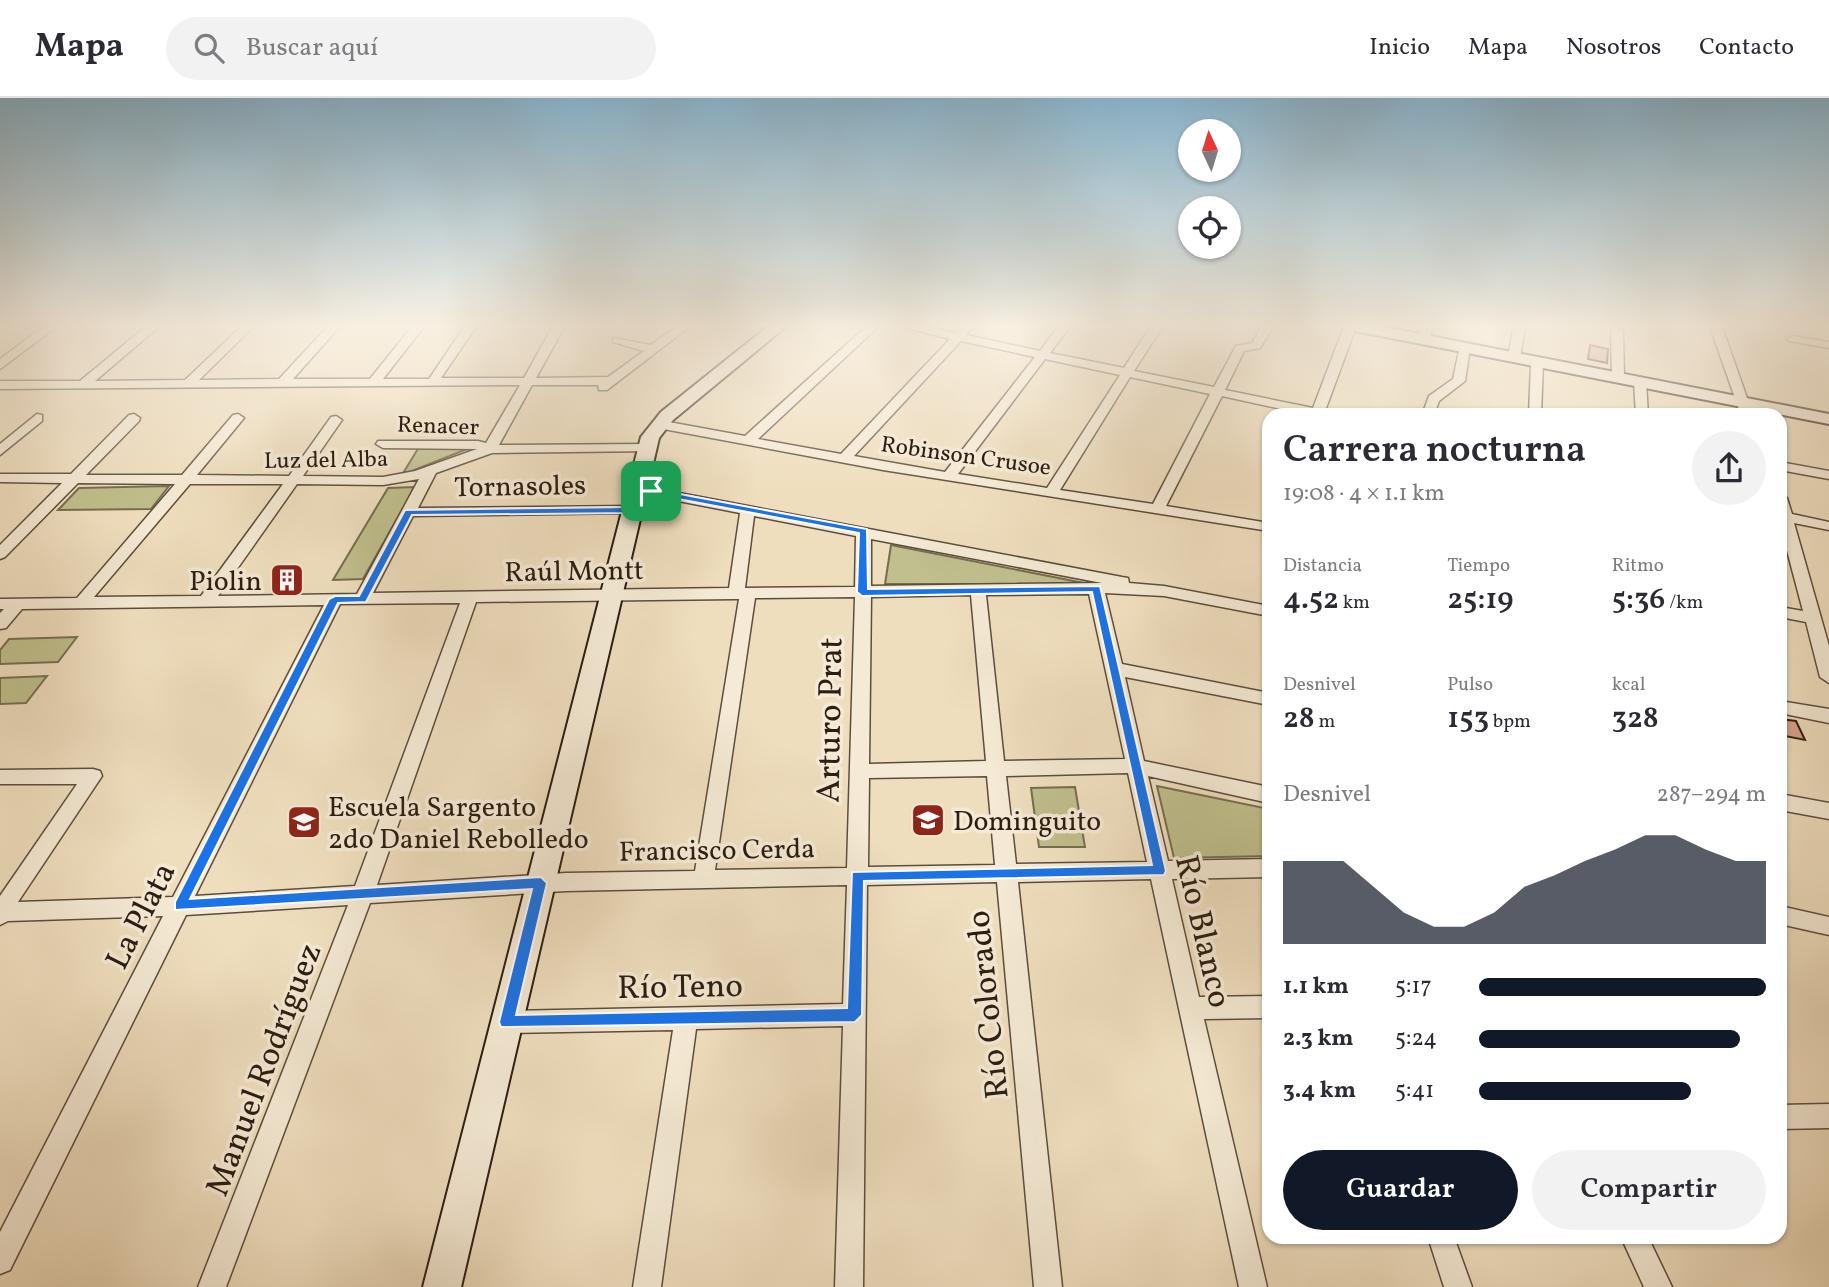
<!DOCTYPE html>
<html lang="es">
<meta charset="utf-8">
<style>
:root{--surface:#fff;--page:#f2f2f3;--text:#2b2b33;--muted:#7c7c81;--line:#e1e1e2;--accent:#111827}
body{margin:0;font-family:Vollkorn,serif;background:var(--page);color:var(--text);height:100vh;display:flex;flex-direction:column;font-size:26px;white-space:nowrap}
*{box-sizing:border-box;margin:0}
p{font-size:23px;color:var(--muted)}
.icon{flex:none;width:38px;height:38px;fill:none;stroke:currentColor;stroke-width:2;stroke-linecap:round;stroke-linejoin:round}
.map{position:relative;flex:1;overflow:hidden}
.sheet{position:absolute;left:1262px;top:310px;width:525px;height:836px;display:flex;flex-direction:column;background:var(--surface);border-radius:21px;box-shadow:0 2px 5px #0004}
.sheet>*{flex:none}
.needle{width:46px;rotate:356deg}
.tools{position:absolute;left:1178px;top:21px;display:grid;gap:14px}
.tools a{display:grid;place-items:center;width:63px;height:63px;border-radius:50%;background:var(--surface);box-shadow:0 2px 5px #0004;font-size:35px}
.pin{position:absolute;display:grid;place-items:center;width:60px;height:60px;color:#fff;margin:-30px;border-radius:14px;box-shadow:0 4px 10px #0006}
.round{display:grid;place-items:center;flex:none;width:74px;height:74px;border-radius:37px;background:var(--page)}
.summary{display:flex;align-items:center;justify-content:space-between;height:119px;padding:0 21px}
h1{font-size:38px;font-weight:600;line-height:52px}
.metrics{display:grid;grid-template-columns:repeat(3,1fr);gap:10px;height:119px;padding:7px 21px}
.metrics div{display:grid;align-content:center}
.metrics b{font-size:30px;font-weight:600}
.metrics small{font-size:19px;font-weight:400}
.metrics p{font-size:19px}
.chart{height:196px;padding:14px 21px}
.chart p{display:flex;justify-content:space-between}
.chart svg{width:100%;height:126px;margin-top:7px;fill:var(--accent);opacity:.7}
.primary-button{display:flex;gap:14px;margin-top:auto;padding:14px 21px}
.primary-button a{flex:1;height:80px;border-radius:42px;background:var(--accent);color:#fff;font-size:28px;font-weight:600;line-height:80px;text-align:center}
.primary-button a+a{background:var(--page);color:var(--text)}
ul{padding:0 21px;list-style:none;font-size:23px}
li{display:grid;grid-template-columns:112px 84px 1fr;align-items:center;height:52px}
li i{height:18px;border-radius:9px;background:var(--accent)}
header{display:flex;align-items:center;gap:42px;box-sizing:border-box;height:98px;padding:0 35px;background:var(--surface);border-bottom:2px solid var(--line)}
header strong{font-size:33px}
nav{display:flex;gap:38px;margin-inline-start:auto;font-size:24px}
.search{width:490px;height:63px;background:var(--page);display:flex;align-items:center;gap:18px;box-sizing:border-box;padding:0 24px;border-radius:38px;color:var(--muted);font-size:26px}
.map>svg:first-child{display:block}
.green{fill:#c0bf8d;stroke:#766e50;stroke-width:2}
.building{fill:#dda28e;stroke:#2c1d12;stroke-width:2}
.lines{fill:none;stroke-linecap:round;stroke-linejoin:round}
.street-casing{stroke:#5d4d3d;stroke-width:3}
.secondary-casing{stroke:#2c1d12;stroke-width:4}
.street{fill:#f5ead5;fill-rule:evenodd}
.secondary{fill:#f5ead5;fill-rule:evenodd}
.route{fill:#1a73e8;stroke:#fff;stroke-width:2;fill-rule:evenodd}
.labels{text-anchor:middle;stroke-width:7;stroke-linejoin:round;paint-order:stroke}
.far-street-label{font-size:23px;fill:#2c1d12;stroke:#f5ead5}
.street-label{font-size:28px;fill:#2c1d12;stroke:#f5ead5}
.poi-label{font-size:28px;fill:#2c1d12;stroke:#f5ead5;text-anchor:start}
.near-street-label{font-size:33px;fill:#2c1d12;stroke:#f5ead5}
</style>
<header>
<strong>Mapa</strong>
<div class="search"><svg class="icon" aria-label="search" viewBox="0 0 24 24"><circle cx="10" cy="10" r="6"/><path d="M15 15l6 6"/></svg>Buscar aquí</div>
<nav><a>Inicio</a><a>Mapa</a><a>Nosotros</a><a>Contacto</a></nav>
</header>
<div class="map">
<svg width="1829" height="1189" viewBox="0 0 1829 1189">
<rect width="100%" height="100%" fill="#efdebe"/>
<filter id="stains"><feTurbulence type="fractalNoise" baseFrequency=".00286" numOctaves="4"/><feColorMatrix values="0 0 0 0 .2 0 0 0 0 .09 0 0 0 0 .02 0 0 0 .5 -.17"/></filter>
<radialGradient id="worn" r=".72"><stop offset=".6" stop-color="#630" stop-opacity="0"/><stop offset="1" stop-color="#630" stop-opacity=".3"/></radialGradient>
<g class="green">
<path d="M 419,349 L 472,349 L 402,377 Z"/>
<path d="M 169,388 L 151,411 L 58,412 L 79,390 Z"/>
<path d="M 415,389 L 363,481 L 333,482 L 388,390 Z"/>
<path d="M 891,447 L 1089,486 L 885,486 Z"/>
<path d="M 77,539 L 58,564 L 0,566 L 0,552 L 9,541 Z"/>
<path d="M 47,578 L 26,605 L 0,606 L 0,580 Z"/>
<path d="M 1157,688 L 1269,711 L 1269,758 L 1174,760 Z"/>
<path d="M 1075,689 L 1085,749 L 1039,749 L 1031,690 Z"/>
</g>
<g class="building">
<path d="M 1590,247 L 1608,251 L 1607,265 L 1588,261 Z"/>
<path d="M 1780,621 L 1796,623 L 1805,642 L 1780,637 Z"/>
</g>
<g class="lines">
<g class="street-casing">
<g id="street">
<path d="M 47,226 L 60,226 L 0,271 L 0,261 Z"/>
<path d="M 149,226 L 162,226 L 95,283 L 185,282 L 244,226 L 256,226 L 199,282 L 279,281 L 330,226 L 342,226 L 293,281 L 370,281 L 414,226 L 426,226 L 383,281 L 429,281 L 466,226 L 478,226 L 441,280 L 524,280 L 554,226 L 566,226 L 536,280 L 608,279 L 644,253 L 613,244 L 613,240 L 651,247 L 680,226 L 693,226 L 607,292 L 599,292 L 598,287 L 532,287 L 499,347 L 647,346 L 654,350 L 652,353 L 492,355 L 436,375 L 418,410 L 632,408 L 639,412 L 637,415 L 413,418 L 373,495 L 729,490 L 740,415 L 632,394 L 630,391 L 637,387 L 1122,479 L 1128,480 L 1129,485 L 1164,488 L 1269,508 L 1269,518 L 1164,498 L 1105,495 L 1122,566 L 1269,595 L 1269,607 L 1125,579 L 1144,663 L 1269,689 L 1269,705 L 1148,678 L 1168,763 L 1269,761 L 1269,779 L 1172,781 L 1199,899 L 1269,898 L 1269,920 L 1204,921 L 1267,1189 L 1239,1189 L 1151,781 L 1018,784 L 1062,1189 L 1034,1189 L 997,784 L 867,787 L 863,1189 L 835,1189 L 843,928 L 696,931 L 661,1189 L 633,1189 L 673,932 L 507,935 L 499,932 L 495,924 L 499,916 L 507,913 L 843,906 L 847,787 L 566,793 L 370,805 L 226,1189 L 198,1189 L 348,807 L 186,817 L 10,1172 L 0,1176 L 0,1134 L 163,818 L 8,823 L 0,827 L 0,798 L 77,686 L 0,686 L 0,672 L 93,671 L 100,673 L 102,678 L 18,804 L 173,799 L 324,507 L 22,511 L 6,530 L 0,531 L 0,515 L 4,511 L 0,511 L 0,501 L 77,500 L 175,386 L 78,385 L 5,459 L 0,461 L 0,447 L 62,385 L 0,384 L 0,376 L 71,376 L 129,317 L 134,316 L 140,320 L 139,323 L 86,377 L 182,377 L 233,317 L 238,316 L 244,320 L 197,377 L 289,378 L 331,319 L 336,318 L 342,322 L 303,378 L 383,379 L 415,373 L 477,351 L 383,350 L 376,346 L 378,343 L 478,343 L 486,345 L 520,287 L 0,291 L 0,283 L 80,283 ZM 419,381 L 357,496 L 218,498 L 297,386 L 383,387 ZM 190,386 L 283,386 L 201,498 L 94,499 ZM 754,418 L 856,438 L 855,489 L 745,490 ZM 871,441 L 1102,485 L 871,488 ZM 1089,496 L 1125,661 L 1004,663 L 986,497 ZM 971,497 L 986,663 L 869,666 L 871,499 ZM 855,499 L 847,770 L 715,772 L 755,500 ZM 734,501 L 739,501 L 695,773 L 566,775 L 377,787 L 476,504 ZM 460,505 L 355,788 L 195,798 L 340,506 ZM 1128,675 L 1147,764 L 1016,766 L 1006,678 ZM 987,678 L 995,767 L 868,769 L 869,680 Z"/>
<path d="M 869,226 L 881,226 L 758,341 L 841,356 L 950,241 L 891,226 L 913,226 L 955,235 L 964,226 L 976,226 L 966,237 L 1040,253 L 1060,226 L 1072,226 L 1050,255 L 1124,270 L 1152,226 L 1164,226 L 1134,273 L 1214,289 L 1236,248 L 1252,245 L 1263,226 L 1275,226 L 1260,250 L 1244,253 L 1225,292 L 1313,310 L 1345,226 L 1357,226 L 1325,313 L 1334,317 L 1309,317 L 1222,298 L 1166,408 L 1269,425 L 1269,433 L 883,372 L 658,330 L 652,326 L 658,322 L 745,338 ZM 961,243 L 1035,259 L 945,374 L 854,358 ZM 1045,261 L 1120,277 L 1047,390 L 958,376 ZM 1130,279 L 1210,296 L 1153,406 L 1060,392 Z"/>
<path d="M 1422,226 L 1434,226 L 1429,241 L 1423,244 L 1417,241 Z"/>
<path d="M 1514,226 L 1526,226 L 1520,259 L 1514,263 L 1508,259 Z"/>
<path d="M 1709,226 L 1721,226 L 1753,317 L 1741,317 Z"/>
<path d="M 1617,230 L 1623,233 L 1624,280 L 1618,284 L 1612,280 L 1611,233 Z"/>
<path d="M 1793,238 L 1829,244 L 1829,250 L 1789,243 L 1787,241 Z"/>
<path d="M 1460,248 L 1470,250 L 1465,283 L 1439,303 L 1434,317 L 1422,317 L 1429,298 L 1453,281 Z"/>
<path d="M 1537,260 L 1543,264 L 1541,317 L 1529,317 L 1531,264 Z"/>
<path d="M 1640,280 L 1646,284 L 1648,317 L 1636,317 L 1634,284 Z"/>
<path d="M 37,316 L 42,317 L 42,323 L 0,357 L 0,346 Z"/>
<path d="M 1780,364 L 1829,373 L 1829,381 L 1780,372 Z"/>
<path d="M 1780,396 L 1787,400 L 1792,416 L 1829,424 L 1829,432 L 1794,425 L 1829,548 L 1829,585 L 1820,579 L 1806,524 L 1780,519 L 1780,509 L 1803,513 L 1780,426 Z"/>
<path d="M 1780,603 L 1829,611 L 1829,625 L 1780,615 Z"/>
<path d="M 1780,696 L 1829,705 L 1829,721 L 1780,712 Z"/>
<path d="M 1780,808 L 1829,819 L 1829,837 L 1780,826 Z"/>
<path d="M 1829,1006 L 1829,1030 L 1780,1031 L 1780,1007 Z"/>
<path d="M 1428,1139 L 1454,1139 L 1472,1189 L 1444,1189 Z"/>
<path d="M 1621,1139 L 1648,1139 L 1672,1189 L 1644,1189 Z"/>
</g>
</g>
<g class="secondary-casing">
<g id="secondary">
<path d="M 771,226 L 789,226 L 673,322 L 659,340 L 461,1189 L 423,1189 L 641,339 L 661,314 Z"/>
<path d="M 1337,226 L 1369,226 L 1829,316 L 1829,326 L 1345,231 Z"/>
</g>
</g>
<use href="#street" class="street"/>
<use href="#secondary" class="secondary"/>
</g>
<linearGradient id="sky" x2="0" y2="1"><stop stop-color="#89b7d2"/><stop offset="0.58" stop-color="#f8f0e2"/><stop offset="1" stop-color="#f8f0e2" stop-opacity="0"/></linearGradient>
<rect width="1829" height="392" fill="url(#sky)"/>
<path class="route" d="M 637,388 L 867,431 L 868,491 L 1100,488 L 1166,773 L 1164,777 L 864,783 L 862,917 L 855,924 L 501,929 L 499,924 L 532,791 L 175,812 L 175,804 L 329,501 L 335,498 L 359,498 L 405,412 L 628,409 L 633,391 ZM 641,394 L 859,435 L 857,494 L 862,498 L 1092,494 L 1152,767 L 852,774 L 847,910 L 516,917 L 547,785 L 541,779 L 190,801 L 338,505 L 366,504 L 412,417 L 632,415 L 637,412 Z"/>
<defs>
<g id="building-square" transform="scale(1.75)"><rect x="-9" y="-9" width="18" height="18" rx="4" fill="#8f2418" stroke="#f5ead5"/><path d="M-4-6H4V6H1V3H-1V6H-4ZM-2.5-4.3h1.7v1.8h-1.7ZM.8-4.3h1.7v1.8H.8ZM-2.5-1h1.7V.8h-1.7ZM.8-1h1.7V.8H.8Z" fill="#fff"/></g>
<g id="school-square" transform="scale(1.75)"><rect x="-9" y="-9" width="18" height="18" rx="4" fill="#8f2418" stroke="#f5ead5"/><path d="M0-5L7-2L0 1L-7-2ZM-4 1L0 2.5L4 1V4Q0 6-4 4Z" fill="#fff"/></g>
</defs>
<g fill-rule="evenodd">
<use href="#building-square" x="287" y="482"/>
<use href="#school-square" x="928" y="722"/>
<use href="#school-square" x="304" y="724"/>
</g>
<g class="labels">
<g class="far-street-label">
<text transform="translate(438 327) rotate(2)" y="8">Renacer</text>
<text transform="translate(966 357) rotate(8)" y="8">Robinson Crusoe</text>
<text transform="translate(326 361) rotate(-1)" y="8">Luz del Alba</text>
</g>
<g class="street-label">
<text transform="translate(520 387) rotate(-1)" y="10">Tornasoles</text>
<text transform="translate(574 472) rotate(-1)" y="10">Raúl Montt</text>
<text transform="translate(717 751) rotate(-1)" y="10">Francisco Cerda</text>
</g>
<g class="poi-label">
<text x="262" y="492" text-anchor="end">Piolin</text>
<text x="328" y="718">Escuela Sargento<tspan x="328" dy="32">2do Daniel Rebolledo</tspan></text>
<text x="953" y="732">Dominguito</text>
</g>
<g class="near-street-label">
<text transform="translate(828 622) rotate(-89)" y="12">Arturo Prat</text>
<text transform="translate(139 817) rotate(-63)" y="12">La Plata</text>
<text transform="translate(1205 833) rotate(77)" y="12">Río Blanco</text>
<text transform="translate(680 887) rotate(-1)" y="12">Río Teno</text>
<text transform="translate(986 907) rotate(-96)" y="12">Río Colorado</text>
<text transform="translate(262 971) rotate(-69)" y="12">Manuel Rodríguez</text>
</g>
</g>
<rect width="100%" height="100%" filter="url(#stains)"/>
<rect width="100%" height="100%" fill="url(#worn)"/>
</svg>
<div class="tools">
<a><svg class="needle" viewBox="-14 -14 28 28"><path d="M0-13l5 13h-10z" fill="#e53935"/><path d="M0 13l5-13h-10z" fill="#7c7c81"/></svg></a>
<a><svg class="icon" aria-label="locate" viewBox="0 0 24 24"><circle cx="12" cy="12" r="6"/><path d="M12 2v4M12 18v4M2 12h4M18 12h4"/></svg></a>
</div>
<div class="pin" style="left:651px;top:393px;background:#1e9e55"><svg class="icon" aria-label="arrive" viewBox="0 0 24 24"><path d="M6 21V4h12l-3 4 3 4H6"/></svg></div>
<section class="sheet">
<div class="summary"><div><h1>Carrera nocturna</h1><p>19:08 · 4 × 1.1 km</p></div><a class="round"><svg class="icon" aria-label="share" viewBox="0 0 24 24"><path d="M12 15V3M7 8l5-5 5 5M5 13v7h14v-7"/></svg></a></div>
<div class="metrics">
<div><p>Distancia</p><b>4.52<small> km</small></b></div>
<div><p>Tiempo</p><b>25:19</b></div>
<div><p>Ritmo</p><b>5:36<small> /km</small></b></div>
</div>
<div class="metrics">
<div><p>Desnivel</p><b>28<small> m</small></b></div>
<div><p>Pulso</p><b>153<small> bpm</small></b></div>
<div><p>kcal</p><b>328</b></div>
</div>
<div class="chart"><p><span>Desnivel</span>287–294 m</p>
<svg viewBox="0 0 160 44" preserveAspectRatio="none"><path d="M0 44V15L10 15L20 15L30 24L40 33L50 38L60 38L70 33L80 24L90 20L100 15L110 11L120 6L130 6L140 11L150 15L160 15V44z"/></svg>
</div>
<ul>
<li><b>1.1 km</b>5:17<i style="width:100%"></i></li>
<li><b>2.3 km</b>5:24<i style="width:91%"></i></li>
<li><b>3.4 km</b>5:41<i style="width:74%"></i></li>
</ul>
<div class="primary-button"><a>Guardar</a><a>Compartir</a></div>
</section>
</div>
